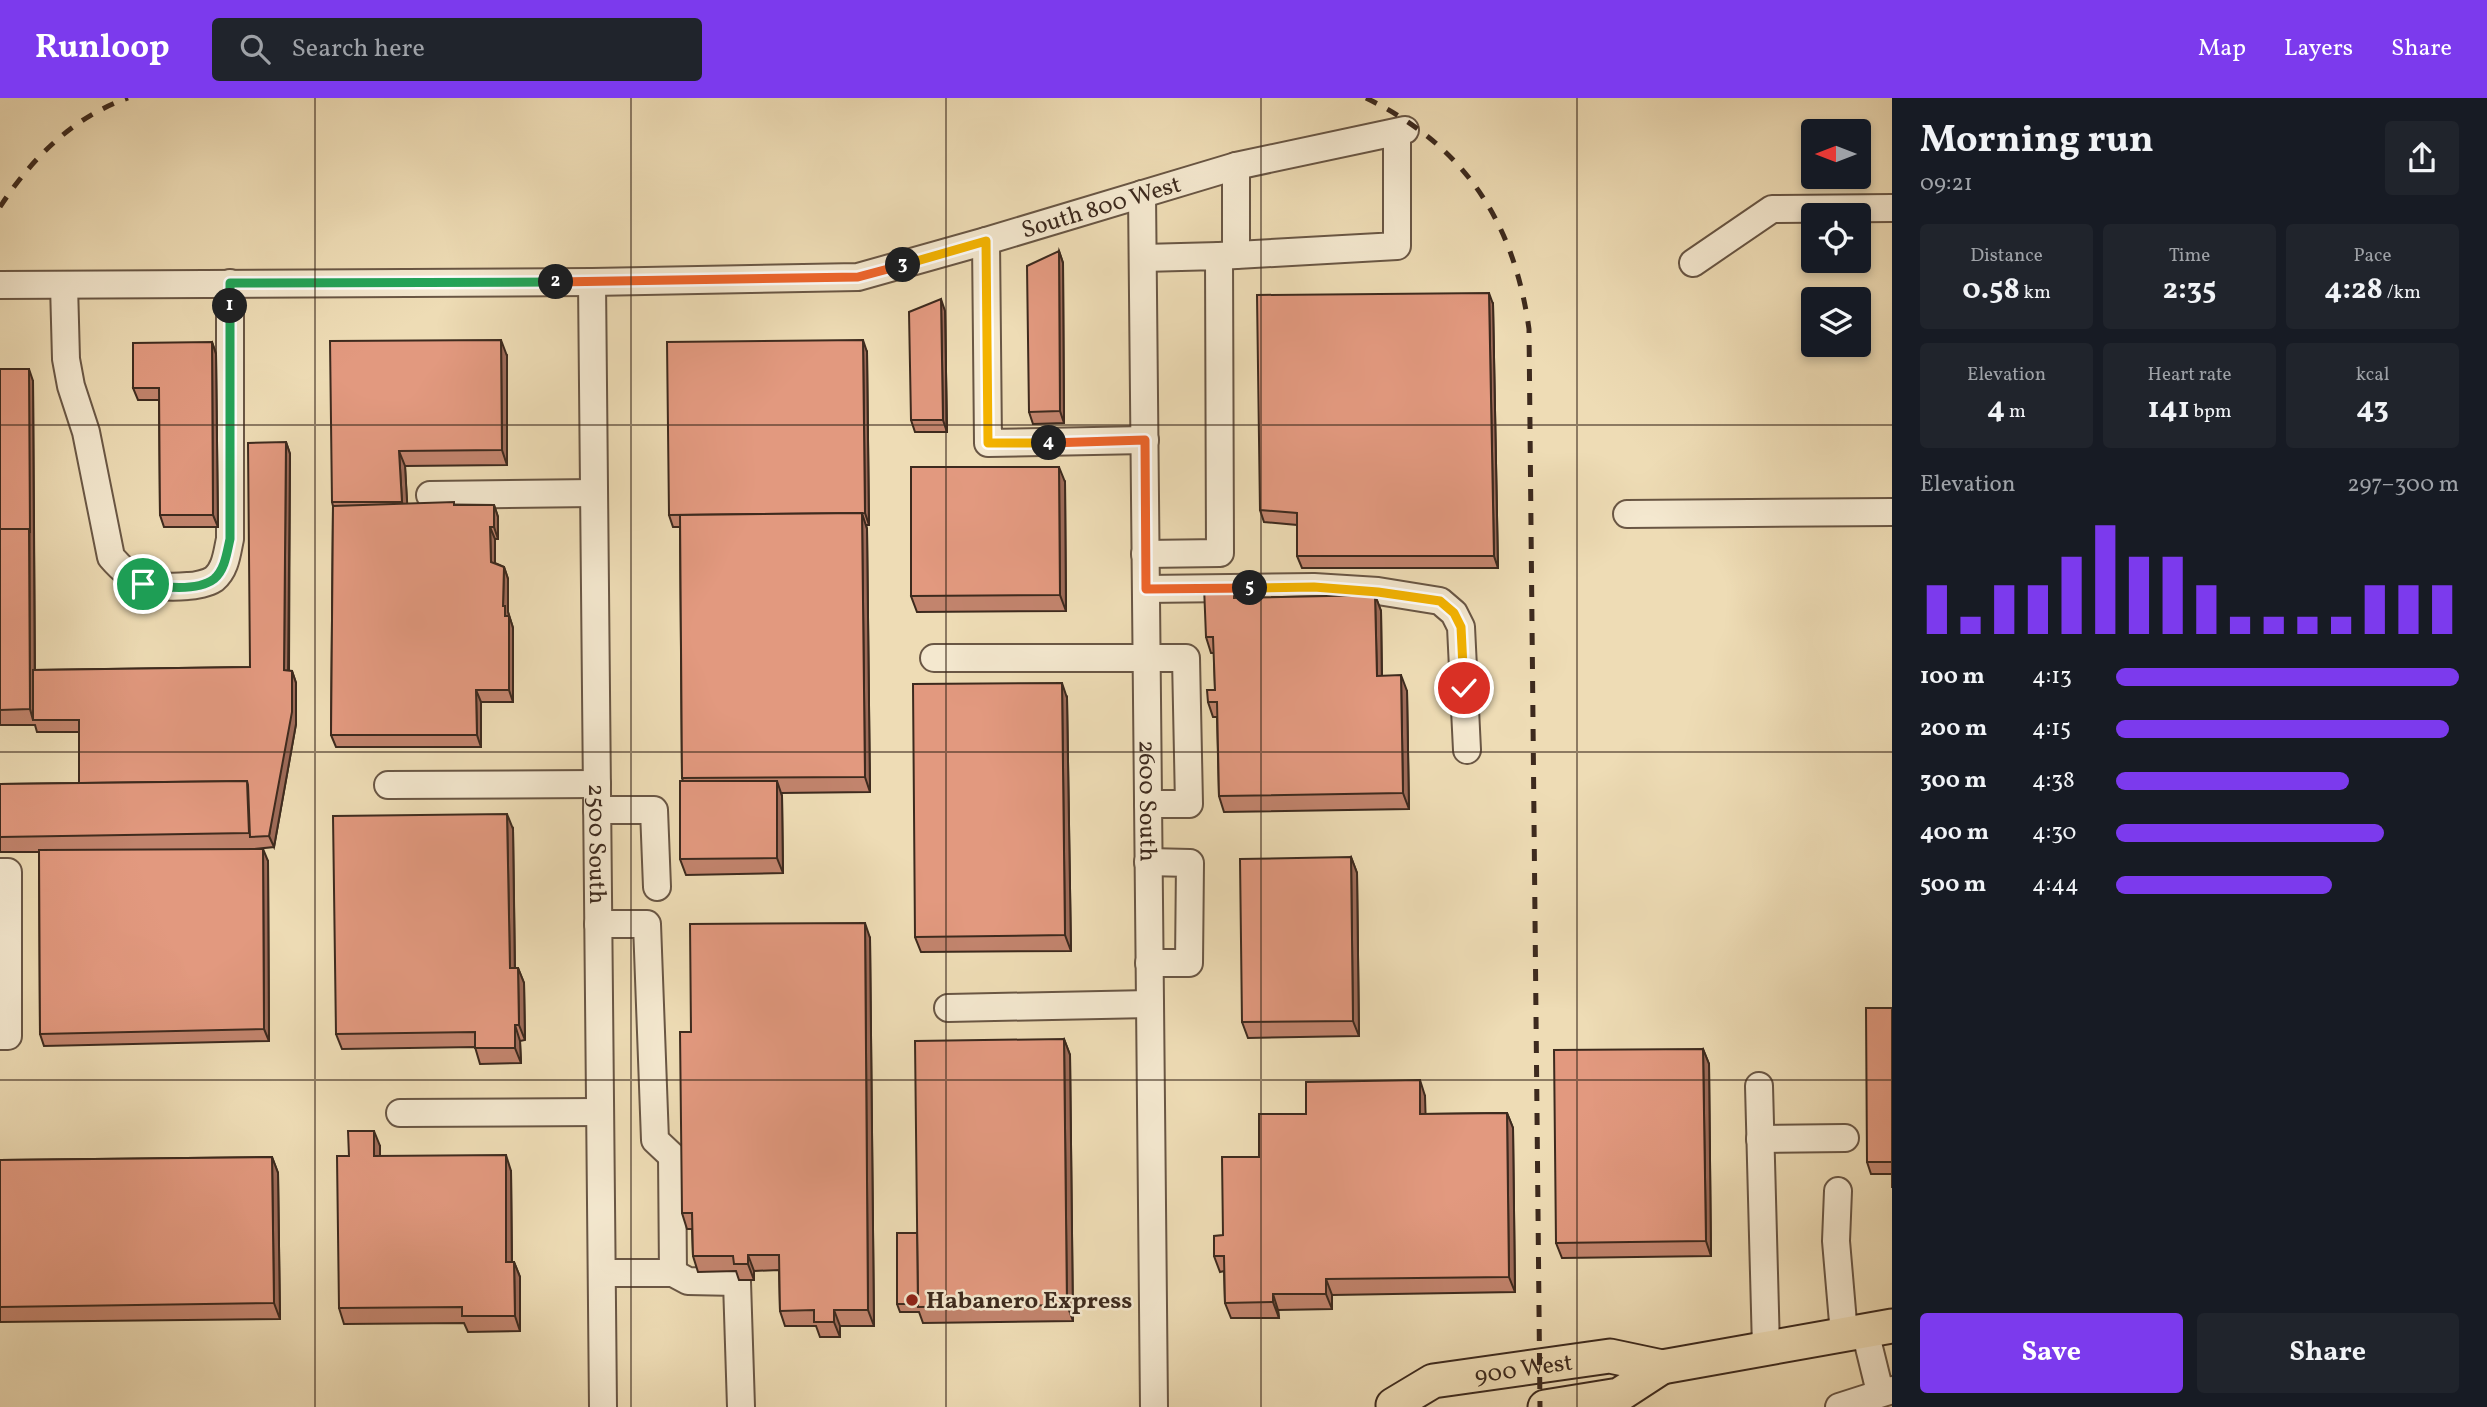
<!DOCTYPE html>
<meta charset="utf-8">
<style>
:root{--surface:#171b24;--page:#20242c;--text:#f1f3f6;--muted:#9ea1a6;--accent:#7c3aed}
body{margin:0;font-family:Vollkorn,serif;background:var(--page);color:var(--text);height:100vh;display:flex;flex-direction:column;font-size:26px;white-space:nowrap}
*{box-sizing:border-box;margin:0}
p{font-size:23px;color:var(--muted)}
.icon{flex:none;width:38px;height:38px;fill:none;stroke:currentColor;stroke-width:2;stroke-linecap:round;stroke-linejoin:round}
.map{position:relative;flex:1;overflow:hidden}
.side{display:flex;flex-direction:column;background:var(--surface);width:595px}
.side>*{flex:none}
.needle{width:46px;rotate:270deg}
.controls{position:absolute;left:1801px;top:21px;display:grid;gap:14px}
.controls a{display:grid;place-items:center;width:70px;height:70px;border-radius:7px;background:var(--surface);box-shadow:0 4px 10px #0003;font-size:35px}
.pin{position:absolute;display:grid;place-items:center;width:60px;height:60px;color:#fff;margin:-30px;border:4px solid #fff;border-radius:50%;box-shadow:0 2px 7px #0007}
.km{position:absolute;width:35px;height:35px;margin:-18px;border-radius:50%;background:#222;color:#fff;font-size:19px;line-height:35px;text-align:center}
.round{display:grid;place-items:center;flex:none;width:74px;height:74px;border-radius:7px;background:var(--page)}
.overview{display:flex;align-items:center;justify-content:space-between;height:119px;padding:0 28px}
h1{font-size:38px;font-weight:700;line-height:52px}
.metrics{display:grid;grid-template-columns:repeat(3,1fr);gap:10px;height:119px;padding:7px 28px}
.metrics div{display:grid;align-content:center;border-radius:7px;background:var(--page);text-align:center}
.metrics b{font-size:30px;font-weight:700}
.metrics small{font-size:19px;font-weight:400}
.metrics p{font-size:19px}
.chart{height:196px;padding:14px 28px}
.chart p{display:flex;justify-content:space-between}
.chart svg{width:100%;height:126px;margin-top:7px;stroke:var(--accent);stroke-width:6}
.primary-button{display:flex;gap:14px;margin-top:auto;padding:14px 28px}
.primary-button a{flex:1;height:80px;border-radius:7px;background:var(--accent);color:#fff;font-size:28px;font-weight:700;line-height:80px;text-align:center}
.primary-button a+a{background:var(--page);color:var(--text)}
ul{padding:0 28px;list-style:none;font-size:23px}
li{display:grid;grid-template-columns:112px 84px 1fr;align-items:center;height:52px}
li i{height:18px;border-radius:9px;background:var(--accent)}
header{display:flex;align-items:center;gap:42px;box-sizing:border-box;height:98px;padding:0 35px;background:var(--accent);color:#fff}
header strong{font-size:33px}
nav{display:flex;gap:38px;margin-inline-start:auto;font-size:24px}
.search{width:490px;height:63px;background:var(--page);display:flex;align-items:center;gap:18px;box-sizing:border-box;padding:0 24px;border-radius:7px;color:var(--muted);font-size:26px}
main{display:flex;flex:1;min-height:0}
.map>svg:first-child{display:block}
.lines{fill:none;stroke-linecap:round;stroke-linejoin:round}
.minor-casing{stroke:#695644;stroke-width:30}
.major-casing{stroke:#3d2a1e;stroke-width:37}
.minor{stroke:#f4e8cf;stroke-width:26}
.major{stroke:#eedcb5;stroke-width:33}
.rail{stroke:#3d2a1e;stroke-width:5;stroke-dasharray:12 12;stroke-linecap:butt}
.wall{fill:#c2846d;stroke:#3d2a1e;stroke-width:2}
.shaded-wall{fill:#9e6b59;stroke:#3d2a1e;stroke-width:2}
.building{fill:#e2997f;stroke:#3d2a1e;stroke-width:2}
.split-1-casing{stroke:#fff;stroke-width:14}
.split-2-casing{stroke:#fff;stroke-width:14}
.split-3-casing{stroke:#fff;stroke-width:14}
.split-4-casing{stroke:#fff;stroke-width:14}
.split-5-casing{stroke:#fff;stroke-width:14}
.split-6-casing{stroke:#fff;stroke-width:14}
.split-1{stroke:#22a559;stroke-width:9}
.split-2{stroke:#22a559;stroke-width:9}
.split-3{stroke:#f0652b;stroke-width:9}
.split-4{stroke:#f5b400;stroke-width:9}
.split-5{stroke:#f0652b;stroke-width:9}
.split-6{stroke:#f5b400;stroke-width:9}
.grid{fill:none;stroke:#3d2a1e;stroke-width:2;stroke-opacity:0.55}
.poi-dot{fill:#8f2418;stroke:#f4e8cf;stroke-width:2.5}
.labels{text-anchor:middle;stroke-width:5;stroke-linejoin:round;paint-order:stroke}
.street-label{font-size:24px;fill:#3d2a1e;stroke:#f4e8cf}
.poi-label{font-size:24px;font-weight:bold;fill:#3d2a1e;stroke:#f4e8cf;text-anchor:start}
</style>
<header>
<strong>Runloop</strong>
<div class="search"><svg class="icon" aria-label="search" viewBox="0 0 24 24"><circle cx="10" cy="10" r="6"/><path d="M15 15l6 6"/></svg>Search here</div>
<nav><a>Map</a><a>Layers</a><a>Share</a></nav>
</header>
<main>
<div class="map">
<svg width="1892" height="1309" viewBox="0 0 1892 1309">
<rect width="100%" height="100%" fill="#eedcb5"/>
<filter id="stains"><feTurbulence type="fractalNoise" baseFrequency=".00286" numOctaves="4"/><feColorMatrix values="0 0 0 0 .2 0 0 0 0 .09 0 0 0 0 .02 0 0 0 .5 -.17"/></filter>
<radialGradient id="worn" r=".72"><stop offset=".6" stop-color="#630" stop-opacity="0"/><stop offset="1" stop-color="#630" stop-opacity=".3"/></radialGradient>
<g class="lines">
<g class="minor-casing">
<g id="minor">
<path d="M 1236,68 L 1236,157"/>
<path id="s1" d="M 1142,96 L 1154,1309"/>
<path d="M 986,143 L 988,345 L 1145,342"/>
<path d="M 1219,158 L 1397,148 L 1397,35"/>
<path d="M 1143,160 L 1219,158 L 1220,455 L 1145,456"/>
<path d="M 1693,165 L 1772,111 L 1892,110"/>
<path id="s2" d="M 592,184 L 603,1309"/>
<path id="s3" d="M 0,187 L 592,184 L 858,179 L 986,143 L 1236,68 L 1405,32"/>
<path d="M 64,187 L 66,261 L 71,288 L 86,334 L 111,459 C 134,486 153,491 188,488 C 195,488 208,485 214,481 C 226,471 227,454 230,441 L 230,185"/>
<path d="M 430,397 L 594,395"/>
<path d="M 1627,416 L 1892,414"/>
<path d="M 1146,491 L 1314,489 L 1378,493 L 1440,503 L 1454,515 L 1461,529 L 1467,652"/>
<path d="M 934,560 L 1186,560 L 1189,706 L 1148,706"/>
<path d="M 388,687 L 597,686"/>
<path d="M 597,712 L 654,712 L 657,789"/>
<path d="M 1148,764 L 1190,765 L 1189,865 L 1149,865"/>
<path d="M 0,774 L 8,774 L 8,938 L 0,938"/>
<path d="M 598,826 L 647,826 L 655,1042 L 672,1058 L 673,1175 L 602,1175"/>
<path d="M 948,910 L 1150,906"/>
<path d="M 1759,988 L 1766,1250"/>
<path d="M 400,1015 L 600,1014"/>
<path d="M 1760,1041 L 1845,1040"/>
<path d="M 1838,1093 L 1836,1143 L 1844,1236"/>
<path d="M 673,1175 L 688,1183 L 737,1184 L 741,1309"/>
<path d="M 1865,1233 L 1880,1294"/>
<path d="M 1839,1309 L 1892,1292"/>
</g>
</g>
<g class="major-casing">
<g id="major">
<path id="s4" d="M 1393,1307 L 1433,1283 L 1610,1258 L 1662,1269 L 1892,1228"/>
<path d="M 1545,1309 L 1619,1297 L 1662,1269"/>
</g>
</g>
<use href="#minor" class="minor"/>
<use href="#major" class="major"/>
<g class="rail">
<path d="M 1366,0 C 1465,48 1514,124 1529,231 L 1540,1309"/>
<path d="M 0,109 C 31,61 73,19 128,0"/>
</g>
</g>
<g class="wall">
<path d="M 1059,153 L 1063,165 L 1064,325 L 1033,326 L 1029,314 Z"/>
<path d="M 1493,206 L 1498,470 L 1302,470 L 1297,458 L 1297,427 L 1264,424 L 1260,412 Z"/>
<path d="M 945,213 L 947,334 L 915,334 L 911,322 Z"/>
<path d="M 212,244 L 216,256 L 218,429 L 164,429 L 160,417 L 159,302 L 138,302 L 133,290 Z"/>
<path d="M 867,254 L 869,427 L 866,427 L 867,431 L 870,694 L 781,695 L 782,698 L 783,775 L 686,777 L 680,761 L 683,683 L 682,680 L 680,429 L 673,429 L 669,417 Z"/>
<path d="M 507,258 L 507,367 L 405,368 L 407,406 L 494,407 L 498,419 L 498,441 L 495,441 L 495,465 L 504,469 L 508,481 L 508,514 L 513,530 L 513,604 L 481,604 L 481,649 L 336,649 L 331,637 L 333,408 L 332,404 Z"/>
<path d="M 0,271 L 33,283 L 35,572 L 250,569 L 286,344 L 290,356 L 289,573 L 292,573 L 296,585 L 296,626 L 274,749 L 255,751 L 268,763 L 269,943 L 44,948 L 40,936 L 39,754 L 0,754 L 0,686 L 79,685 L 79,634 L 37,634 L 35,627 L 0,627 Z"/>
<path d="M 1065,384 L 1066,513 L 917,514 L 911,498 Z"/>
<path d="M 1375,497 L 1381,513 L 1382,578 L 1407,593 L 1409,711 L 1224,714 L 1219,698 L 1217,619 L 1213,619 L 1208,604 L 1215,592 L 1214,555 L 1211,555 L 1206,539 L 1238,500 Z"/>
<path d="M 1067,600 L 1071,853 L 921,854 L 915,839 Z"/>
<path d="M 513,731 L 515,870 L 518,870 L 524,885 L 525,942 L 520,943 L 521,965 L 480,966 L 475,949 L 342,951 L 336,936 Z"/>
<path d="M 1351,759 L 1357,775 L 1359,938 L 1248,940 L 1242,924 Z"/>
<path d="M 870,840 L 874,1228 L 840,1228 L 840,1239 L 820,1239 L 816,1228 L 785,1228 L 780,1213 L 779,1172 L 754,1173 L 754,1182 L 739,1182 L 736,1173 L 698,1174 L 693,1158 L 692,1131 L 687,1131 L 682,1115 L 691,934 Z"/>
<path d="M 1892,910 L 1892,1076 L 1871,1076 L 1867,1064 Z"/>
<path d="M 1064,941 L 1070,957 L 1073,1223 L 923,1225 L 919,1214 L 900,1214 L 897,1206 L 917,1135 Z"/>
<path d="M 1703,951 L 1709,966 L 1711,1158 L 1562,1160 L 1556,1145 Z"/>
<path d="M 1425,998 L 1425,1016 L 1507,1015 L 1513,1030 L 1515,1194 L 1332,1197 L 1332,1211 L 1278,1212 L 1279,1220 L 1231,1220 L 1225,1205 L 1224,1173 L 1220,1174 L 1214,1158 L 1259,1059 L 1306,1016 Z"/>
<path d="M 380,1048 L 380,1058 L 511,1073 L 512,1164 L 514,1164 L 520,1179 L 520,1233 L 468,1234 L 464,1225 L 344,1226 L 339,1210 L 349,1058 Z"/>
<path d="M 272,1059 L 278,1075 L 280,1221 L 0,1224 L 0,1062 Z"/>
</g>
<g class="shaded-wall">
<path d="M 1059,153 L 1063,165 L 1064,325 L 1060,313 Z"/>
<path d="M 1489,195 L 1493,206 L 1498,470 L 1494,458 Z"/>
<path d="M 941,201 L 945,213 L 947,334 L 943,322 Z"/>
<path d="M 501,242 L 507,258 L 507,367 L 502,352 Z"/>
<path d="M 863,242 L 867,254 L 869,427 L 865,415 Z"/>
<path d="M 212,244 L 216,256 L 218,429 L 213,417 Z"/>
<path d="M 29,271 L 33,283 L 35,622 L 33,622 L 30,611 Z"/>
<path d="M 286,344 L 290,356 L 288,584 L 284,572 Z"/>
<path d="M 399,353 L 405,368 L 408,419 L 402,404 Z"/>
<path d="M 1059,369 L 1065,384 L 1066,513 L 1060,497 Z"/>
<path d="M 494,407 L 498,419 L 498,441 L 494,429 Z"/>
<path d="M 862,415 L 867,431 L 870,694 L 865,679 Z"/>
<path d="M 490,429 L 495,441 L 495,475 L 491,464 Z"/>
<path d="M 504,469 L 508,481 L 508,514 L 513,530 L 513,604 L 509,592 L 505,518 L 503,508 Z"/>
<path d="M 1234,488 L 1240,503 L 1234,500 Z"/>
<path d="M 1375,497 L 1381,513 L 1382,593 L 1377,578 Z"/>
<path d="M 292,573 L 296,585 L 296,626 L 274,749 L 269,738 Z"/>
<path d="M 1401,577 L 1407,593 L 1409,711 L 1403,695 Z"/>
<path d="M 1062,585 L 1067,600 L 1071,853 L 1065,837 Z"/>
<path d="M 476,592 L 481,604 L 481,649 L 477,637 Z"/>
<path d="M 777,683 L 782,698 L 783,775 L 777,760 Z"/>
<path d="M 507,716 L 513,731 L 515,885 L 510,870 Z"/>
<path d="M 263,751 L 268,763 L 269,943 L 264,931 Z"/>
<path d="M 1351,759 L 1357,775 L 1359,938 L 1353,923 Z"/>
<path d="M 865,825 L 870,840 L 874,1228 L 868,1212 Z"/>
<path d="M 518,870 L 524,885 L 525,942 L 519,927 Z"/>
<path d="M 515,927 L 520,943 L 521,965 L 515,950 Z"/>
<path d="M 1064,941 L 1070,957 L 1073,1223 L 1067,1207 Z"/>
<path d="M 1703,951 L 1709,966 L 1711,1158 L 1706,1143 Z"/>
<path d="M 1420,982 L 1425,998 L 1426,1031 L 1420,1016 Z"/>
<path d="M 1507,1015 L 1513,1030 L 1515,1194 L 1509,1179 Z"/>
<path d="M 374,1033 L 380,1048 L 380,1074 L 374,1058 Z"/>
<path d="M 506,1057 L 511,1073 L 512,1180 L 506,1164 Z"/>
<path d="M 272,1059 L 278,1075 L 280,1221 L 274,1205 Z"/>
<path d="M 748,1157 L 754,1173 L 754,1182 L 748,1166 Z"/>
<path d="M 514,1164 L 520,1179 L 520,1233 L 515,1218 Z"/>
<path d="M 1326,1181 L 1332,1197 L 1332,1211 L 1326,1196 Z"/>
<path d="M 1273,1196 L 1278,1212 L 1279,1220 L 1273,1204 Z"/>
<path d="M 834,1212 L 840,1228 L 840,1239 L 834,1224 Z"/>
</g>
<g class="building">
<path d="M 1059,153 L 1060,313 L 1029,314 L 1027,168 Z"/>
<path d="M 1489,195 L 1494,458 L 1297,458 L 1297,415 L 1260,412 L 1257,197 Z"/>
<path d="M 941,201 L 943,322 L 911,322 L 909,214 Z"/>
<path d="M 501,242 L 502,352 L 399,353 L 402,404 L 332,404 L 330,243 Z"/>
<path d="M 863,242 L 865,415 L 669,417 L 667,244 Z"/>
<path d="M 212,244 L 213,417 L 160,417 L 159,290 L 133,290 L 133,245 Z"/>
<path d="M 0,271 L 29,271 L 30,435 L 29,431 L 0,431 Z"/>
<path d="M 286,344 L 284,572 L 292,573 L 292,614 L 269,738 L 250,739 L 248,687 L 247,683 L 79,685 L 79,622 L 33,622 L 33,572 L 250,569 L 248,345 Z"/>
<path d="M 911,369 L 1059,369 L 1060,497 L 911,498 Z"/>
<path d="M 454,404 L 454,407 L 494,407 L 494,429 L 490,429 L 491,464 L 504,469 L 503,508 L 505,508 L 505,518 L 509,518 L 509,592 L 476,592 L 477,637 L 331,637 L 333,408 Z"/>
<path d="M 862,415 L 865,679 L 682,680 L 680,417 Z"/>
<path d="M 0,431 L 29,431 L 30,611 L 0,612 Z"/>
<path d="M 1204,488 L 1234,488 L 1234,500 L 1375,497 L 1377,578 L 1401,577 L 1403,695 L 1219,698 L 1217,604 L 1208,604 L 1207,592 L 1215,592 L 1213,539 L 1206,539 Z"/>
<path d="M 1062,585 L 1065,837 L 915,839 L 913,586 Z"/>
<path d="M 247,683 L 249,735 L 0,739 L 0,686 Z"/>
<path d="M 680,683 L 777,683 L 777,760 L 680,761 Z"/>
<path d="M 507,716 L 510,870 L 518,870 L 519,927 L 515,927 L 515,950 L 475,950 L 475,934 L 336,936 L 333,718 Z"/>
<path d="M 263,751 L 264,931 L 40,936 L 39,752 Z"/>
<path d="M 1351,759 L 1353,923 L 1242,924 L 1240,761 Z"/>
<path d="M 865,825 L 868,1212 L 834,1212 L 834,1224 L 814,1224 L 814,1212 L 780,1213 L 779,1157 L 748,1157 L 748,1166 L 734,1166 L 733,1158 L 693,1158 L 692,1115 L 682,1115 L 680,934 L 691,934 L 690,826 Z"/>
<path d="M 1866,910 L 1892,910 L 1892,1090 L 1892,1064 L 1867,1064 Z"/>
<path d="M 1064,941 L 1067,1207 L 918,1209 L 915,943 Z"/>
<path d="M 1703,951 L 1706,1143 L 1556,1145 L 1554,952 Z"/>
<path d="M 1420,982 L 1420,1016 L 1507,1015 L 1509,1179 L 1326,1181 L 1326,1196 L 1273,1196 L 1273,1204 L 1225,1205 L 1224,1158 L 1214,1158 L 1214,1138 L 1223,1137 L 1222,1059 L 1259,1059 L 1259,1016 L 1306,1016 L 1306,984 Z"/>
<path d="M 348,1033 L 374,1033 L 374,1058 L 506,1057 L 506,1164 L 514,1164 L 515,1218 L 462,1218 L 462,1209 L 339,1210 L 337,1058 L 349,1058 Z"/>
<path d="M 272,1059 L 274,1205 L 0,1209 L 0,1062 Z"/>
<path d="M 897,1135 L 917,1135 L 918,1206 L 897,1206 Z"/>
</g>
<g class="lines">
<g class="split-1-casing">
<path id="split-1" d="M 143,486 C 162,489 197,494 214,481 C 225,472 227,454 230,441 L 230,208"/>
</g>
<g class="split-2-casing">
<path id="split-2" d="M 230,208 L 230,185 L 556,184"/>
</g>
<g class="split-3-casing">
<path id="split-3" d="M 556,184 L 858,179 L 903,167"/>
</g>
<g class="split-4-casing">
<path id="split-4" d="M 903,167 L 986,143 L 988,345 L 1049,345"/>
</g>
<g class="split-5-casing">
<path id="split-5" d="M 1049,345 L 1145,342 L 1146,491 L 1250,490"/>
</g>
<g class="split-6-casing">
<path id="split-6" d="M 1250,490 L 1314,489 L 1378,494 L 1440,503 L 1454,515 L 1461,529 L 1464,590"/>
</g>
<use href="#split-1" class="split-1"/>
<use href="#split-2" class="split-2"/>
<use href="#split-3" class="split-3"/>
<use href="#split-4" class="split-4"/>
<use href="#split-5" class="split-5"/>
<use href="#split-6" class="split-6"/>
</g>
<path class="grid" d="M 315,0 L 315,1309M 631,0 L 631,1309M 946,0 L 946,1309M 1261,0 L 1261,1309M 1577,0 L 1577,1309M 0,327 L 1892,327M 0,654 L 1892,654M 0,982 L 1892,982"/>
<circle class="poi-dot" cx="912" cy="1202" r="7"/>
<g class="labels">
<g class="street-label">
<text dy="8" stroke="none"><textPath href="#s3" startOffset="1111">South 800 West</textPath></text>
<text dy="8" stroke="none"><textPath href="#s1" startOffset="607">2600 South</textPath></text>
<text dy="8" stroke="none"><textPath href="#s2" startOffset="562">2500 South</textPath></text>
<text dy="8" stroke="none"><textPath href="#s4" startOffset="138">900 West</textPath></text>
</g>
<g class="poi-label">
<text x="926" y="1210">Habanero Express</text>
</g>
</g>
<rect width="100%" height="100%" filter="url(#stains)"/>
<rect width="100%" height="100%" fill="url(#worn)"/>
</svg>
<div class="controls">
<a><svg class="needle" viewBox="-14 -14 28 28"><path d="M0-13l5 13h-10z" fill="#e53935"/><path d="M0 13l5-13h-10z" fill="#9ea1a6"/></svg></a>
<a><svg class="icon" aria-label="locate" viewBox="0 0 24 24"><circle cx="12" cy="12" r="6"/><path d="M12 2v4M12 18v4M2 12h4M18 12h4"/></svg></a>
<a><svg class="icon" aria-label="layers" viewBox="0 0 24 24"><path d="M12 4l9 5-9 5-9-5zM3 14l9 5 9-5"/></svg></a>
</div>
<div class="pin" style="left:143px;top:486px;background:#1e9e55"><svg class="icon" aria-label="arrive" viewBox="0 0 24 24"><path d="M6 21V4h12l-3 4 3 4H6"/></svg></div>
<div class="pin" style="left:1464px;top:590px;background:#d93025"><svg class="icon" aria-label="check" viewBox="0 0 24 24"><path d="M5 12l5 5 9-10"/></svg></div>
<b class="km" style="left:230px;top:208px">1</b>
<b class="km" style="left:556px;top:184px">2</b>
<b class="km" style="left:903px;top:167px">3</b>
<b class="km" style="left:1049px;top:345px">4</b>
<b class="km" style="left:1250px;top:490px">5</b>
</div>
<section class="side">
<div class="overview"><div><h1>Morning run</h1><p>09:21</p></div><a class="round"><svg class="icon" aria-label="share" viewBox="0 0 24 24"><path d="M12 15V3M7 8l5-5 5 5M5 13v7h14v-7"/></svg></a></div>
<div class="metrics">
<div><p>Distance</p><b>0.58<small> km</small></b></div>
<div><p>Time</p><b>2:35</b></div>
<div><p>Pace</p><b>4:28<small> /km</small></b></div>
</div>
<div class="metrics">
<div><p>Elevation</p><b>4<small> m</small></b></div>
<div><p>Heart rate</p><b>141<small> bpm</small></b></div>
<div><p>kcal</p><b>43</b></div>
</div>
<div class="chart"><p><span>Elevation</span>297–300 m</p>
<svg viewBox="0 0 160 44" preserveAspectRatio="none"><path d="M5 44V27M15 44V38M25 44V27M35 44V27M45 44V17M55 44V6M65 44V17M75 44V17M85 44V27M95 44V38M105 44V38M115 44V38M125 44V38M135 44V27M145 44V27M155 44V27"/></svg>
</div>
<ul>
<li><b>100 m</b>4:13<i style="width:100%"></i></li>
<li><b>200 m</b>4:15<i style="width:97%"></i></li>
<li><b>300 m</b>4:38<i style="width:68%"></i></li>
<li><b>400 m</b>4:30<i style="width:78%"></i></li>
<li><b>500 m</b>4:44<i style="width:63%"></i></li>
</ul>
<div class="primary-button"><a>Save</a><a>Share</a></div>
</section>
</main>
